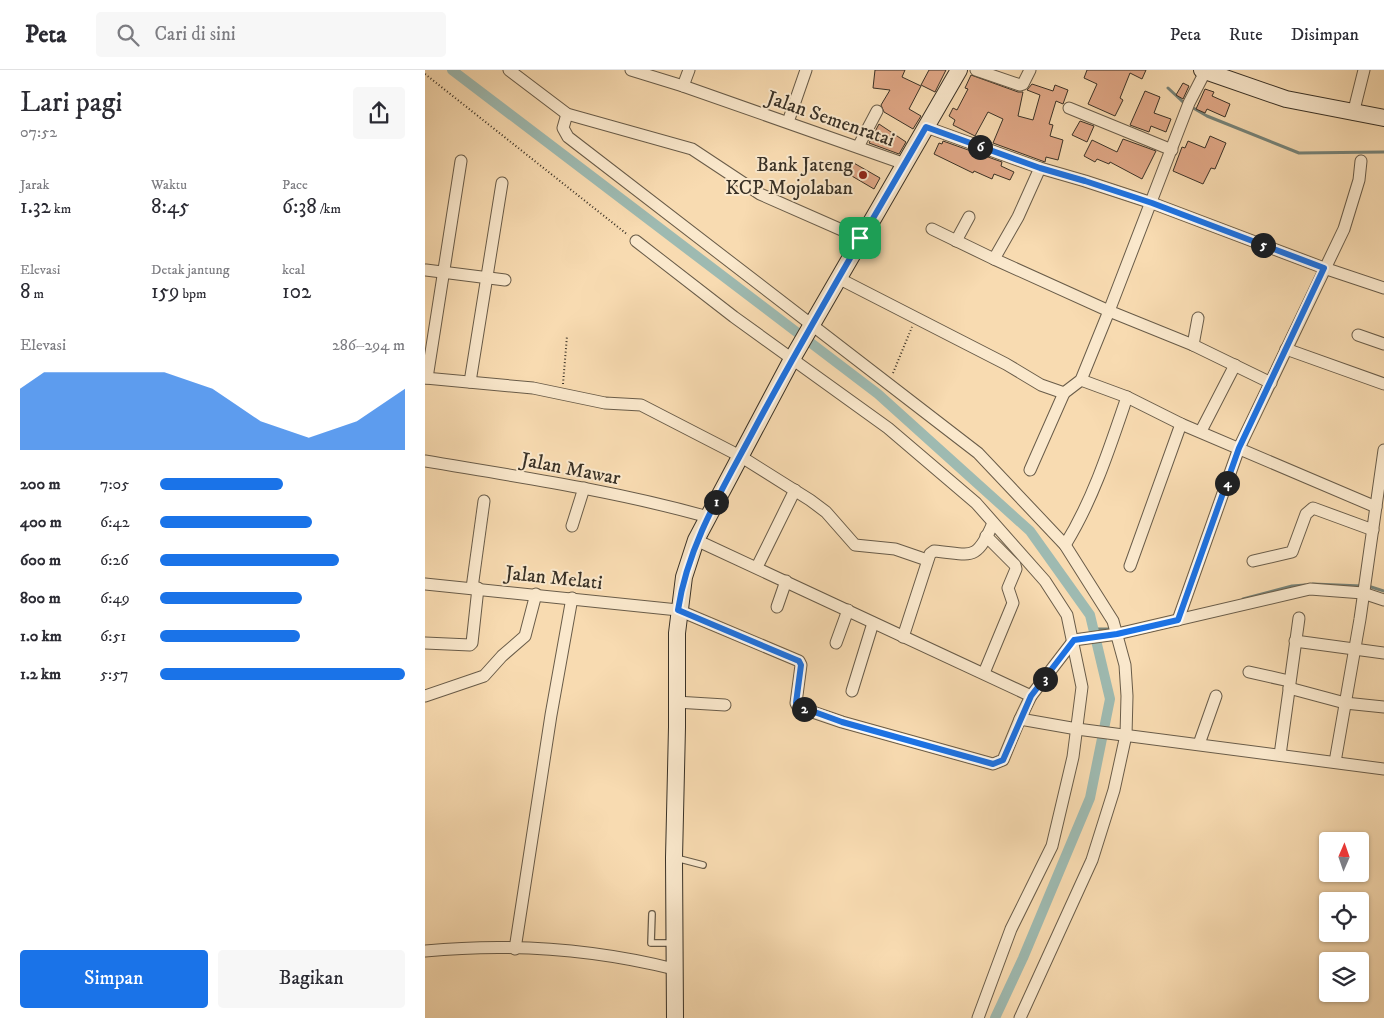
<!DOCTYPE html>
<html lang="id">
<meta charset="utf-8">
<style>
:root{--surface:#fff;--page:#f7f7f7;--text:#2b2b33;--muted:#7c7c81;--line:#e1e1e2;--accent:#1a73e8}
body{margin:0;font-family:"IM FELL DW Pica",serif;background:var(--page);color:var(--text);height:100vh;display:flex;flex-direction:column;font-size:19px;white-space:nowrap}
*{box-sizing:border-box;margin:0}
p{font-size:16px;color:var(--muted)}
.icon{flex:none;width:28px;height:28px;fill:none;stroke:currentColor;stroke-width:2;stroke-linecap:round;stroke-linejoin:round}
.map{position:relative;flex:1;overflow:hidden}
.sheet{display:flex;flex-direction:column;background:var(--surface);width:425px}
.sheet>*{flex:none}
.needle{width:32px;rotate:2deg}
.buttons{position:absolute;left:894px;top:762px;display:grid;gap:10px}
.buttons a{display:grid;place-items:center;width:50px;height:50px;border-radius:5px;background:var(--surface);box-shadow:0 1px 4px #0004;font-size:25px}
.pin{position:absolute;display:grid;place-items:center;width:42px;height:42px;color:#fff;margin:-21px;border-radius:10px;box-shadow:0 2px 8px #0006}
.km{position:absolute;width:25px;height:25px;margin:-12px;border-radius:50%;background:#222;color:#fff;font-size:14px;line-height:25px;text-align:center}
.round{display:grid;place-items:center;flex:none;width:52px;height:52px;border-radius:5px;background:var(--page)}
.head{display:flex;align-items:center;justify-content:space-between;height:85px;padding:0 20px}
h1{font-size:28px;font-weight:600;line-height:38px}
.metrics{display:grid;grid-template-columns:repeat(3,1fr);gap:8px;height:85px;padding:5px 20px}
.metrics div{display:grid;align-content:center}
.metrics b{font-size:21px;font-weight:600}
.metrics small{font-size:14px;font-weight:400}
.metrics p{font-size:14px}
.chart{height:140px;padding:10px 20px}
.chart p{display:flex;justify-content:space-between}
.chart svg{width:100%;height:90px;margin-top:5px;fill:var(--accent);opacity:.7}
.action{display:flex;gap:10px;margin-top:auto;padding:10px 20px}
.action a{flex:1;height:58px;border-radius:5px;background:var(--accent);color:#fff;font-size:20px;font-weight:600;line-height:58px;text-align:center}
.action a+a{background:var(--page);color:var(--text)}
ul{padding:0 20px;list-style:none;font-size:16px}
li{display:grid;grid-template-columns:80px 60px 1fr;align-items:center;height:38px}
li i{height:12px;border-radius:6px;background:var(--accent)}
header{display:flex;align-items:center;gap:30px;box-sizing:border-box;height:70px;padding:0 25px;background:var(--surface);border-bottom:1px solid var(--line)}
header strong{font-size:24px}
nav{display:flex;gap:28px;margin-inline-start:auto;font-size:18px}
.search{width:350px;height:45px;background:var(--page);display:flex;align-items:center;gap:12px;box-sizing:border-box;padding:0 18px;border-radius:5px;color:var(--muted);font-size:19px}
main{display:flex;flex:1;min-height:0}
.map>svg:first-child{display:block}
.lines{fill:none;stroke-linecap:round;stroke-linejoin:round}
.stream{stroke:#768379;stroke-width:3}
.canal{stroke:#9ebab1;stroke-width:10}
.building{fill:#e0a786;stroke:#393126}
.service-casing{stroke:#695c49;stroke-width:8}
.minor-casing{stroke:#695c49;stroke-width:13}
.secondary-casing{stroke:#393126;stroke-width:18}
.path{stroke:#393126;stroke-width:2;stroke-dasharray:1 2.5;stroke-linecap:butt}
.service{stroke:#fae8cc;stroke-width:5.5}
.minor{stroke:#fae8cc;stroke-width:11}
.secondary{stroke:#fae8cc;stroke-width:16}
.route-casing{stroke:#fff;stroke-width:10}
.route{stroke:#1a73e8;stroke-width:6}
.poi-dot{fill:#8f2418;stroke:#fae8cc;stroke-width:2}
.labels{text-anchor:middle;stroke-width:4;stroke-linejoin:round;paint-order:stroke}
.street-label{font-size:20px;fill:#393126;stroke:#fae8cc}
.poi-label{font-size:20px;fill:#393126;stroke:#fae8cc;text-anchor:end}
</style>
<header>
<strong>Peta</strong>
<div class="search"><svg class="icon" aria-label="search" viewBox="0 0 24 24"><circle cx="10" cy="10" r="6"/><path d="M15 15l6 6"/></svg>Cari di sini</div>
<nav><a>Peta</a><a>Rute</a><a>Disimpan</a></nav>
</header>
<main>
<section class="sheet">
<div class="head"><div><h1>Lari pagi</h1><p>07:52</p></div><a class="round"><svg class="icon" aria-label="share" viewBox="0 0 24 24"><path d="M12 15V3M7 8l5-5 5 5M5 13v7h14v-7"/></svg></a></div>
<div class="metrics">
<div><p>Jarak</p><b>1.32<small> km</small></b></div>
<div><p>Waktu</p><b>8:45</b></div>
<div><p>Pace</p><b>6:38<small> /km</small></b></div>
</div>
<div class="metrics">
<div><p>Elevasi</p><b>8<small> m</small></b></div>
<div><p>Detak jantung</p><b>159<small> bpm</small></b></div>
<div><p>kcal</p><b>102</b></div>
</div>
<div class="chart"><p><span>Elevasi</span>286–294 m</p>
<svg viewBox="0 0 160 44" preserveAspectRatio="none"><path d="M0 44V14L10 6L20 6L30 6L40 6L50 6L60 6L70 10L80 14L90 22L100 30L110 34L120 38L130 34L140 30L150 22L160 14V44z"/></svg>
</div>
<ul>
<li><b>200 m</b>7:05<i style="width:50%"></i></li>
<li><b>400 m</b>6:42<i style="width:62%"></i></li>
<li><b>600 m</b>6:26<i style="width:73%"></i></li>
<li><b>800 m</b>6:49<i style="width:58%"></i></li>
<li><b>1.0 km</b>6:51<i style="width:57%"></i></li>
<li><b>1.2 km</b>5:57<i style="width:100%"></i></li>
</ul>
<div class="action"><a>Simpan</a><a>Bagikan</a></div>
</section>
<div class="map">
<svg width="959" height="948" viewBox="0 0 959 948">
<rect width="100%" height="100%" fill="#f8dbb1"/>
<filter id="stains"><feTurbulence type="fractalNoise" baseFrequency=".004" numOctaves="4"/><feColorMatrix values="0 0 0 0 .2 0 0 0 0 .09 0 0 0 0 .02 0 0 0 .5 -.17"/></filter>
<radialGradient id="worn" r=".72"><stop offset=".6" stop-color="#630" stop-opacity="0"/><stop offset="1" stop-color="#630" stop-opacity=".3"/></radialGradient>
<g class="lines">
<g class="stream">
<path d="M 743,18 L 758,32 L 782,46 L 874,83 L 959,82"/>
<path d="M 888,514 L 937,516"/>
<path d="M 943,516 L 959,521"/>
<path d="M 818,529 L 867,516 L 880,515"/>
<path d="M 668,559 L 685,559"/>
</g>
<path class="canal" d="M 27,0 L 453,324 L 605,461 L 665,545 L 685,629 L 665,728 L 598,888 L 570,948"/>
</g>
<g class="building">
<path d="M 450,0 L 480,0 L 477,7 L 496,16 L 484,39 L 496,46 L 488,59 L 459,42 L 456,35 L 465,20 L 448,18 Z"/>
<path d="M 504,0 L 521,0 L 510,22 L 496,15 Z"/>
<path d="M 662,0 L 721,0 L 717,9 L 705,3 L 695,28 L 698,30 L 690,46 L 663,34 L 672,14 L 659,8 Z"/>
<path d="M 546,5 L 593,22 L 598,22 L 593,46 L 608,50 L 615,25 L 602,20 L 607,14 L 628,21 L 630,15 L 643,20 L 638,34 L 631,31 L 624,54 L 628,55 L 625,66 L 638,70 L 633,90 L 621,87 L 620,92 L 568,73 L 578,49 L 563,42 L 550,66 L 528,55 L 530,50 L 524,46 L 528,38 L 532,40 L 543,19 L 540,18 Z"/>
<path d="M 758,13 L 764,16 L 758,29 L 751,25 Z"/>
<path d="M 780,19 L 789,22 L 787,26 L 805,34 L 800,47 L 782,39 L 780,43 L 771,39 Z"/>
<path d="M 720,21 L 735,27 L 729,43 L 746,49 L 741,62 L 726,56 L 724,62 L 705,55 Z"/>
<path d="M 655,51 L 669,56 L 662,72 L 647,65 Z"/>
<path d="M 454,54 L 481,72 L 474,84 L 444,73 Z"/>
<path d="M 785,66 L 801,73 L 790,99 L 786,98 L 778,114 L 748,101 L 757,77 L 760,78 L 763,71 L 780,78 Z"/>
<path d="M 698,69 L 731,81 L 717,109 L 685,92 L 684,94 L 672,89 L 670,92 L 659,86 L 667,70 L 692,82 Z"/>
<path d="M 518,71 L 577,92 L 576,96 L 589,102 L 585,110 L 569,104 L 567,109 L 549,101 L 548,103 L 509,84 L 514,73 L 517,74 Z"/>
<path d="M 427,92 L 455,108 L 449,119 L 420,102 Z"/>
</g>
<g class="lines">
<g class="service-casing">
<g id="service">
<path d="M 251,788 L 278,795"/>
<path d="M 227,844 L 226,873 L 248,873"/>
</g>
</g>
<g class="minor-casing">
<g id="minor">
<path d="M 84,0 L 142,44 L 267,79 L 335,124 L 435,168"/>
<path d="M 206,0 L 258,16 L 480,94"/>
<path d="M 551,0 L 595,15 L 598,14 L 605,0"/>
<path d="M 781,0 L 764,33 L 684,241 L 768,275 L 846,313"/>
<path d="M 258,16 L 264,0"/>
<path d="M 644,38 L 747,80"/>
<path d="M 142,44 L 138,58 L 143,67 L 553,383 L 640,475 L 688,551 L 700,595 L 702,626 L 701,665 L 689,720 L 667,790 L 595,948"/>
<path d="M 928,44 L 939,0"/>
<path d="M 363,52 L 381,0"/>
<path d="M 501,57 L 615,98 L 660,111 L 727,133 L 899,198 L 959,218"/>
<path d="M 433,77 L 452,41"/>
<path d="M 507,159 L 569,189"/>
<path d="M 211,171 L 309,247 L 463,358 L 551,433 L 620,511 L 642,545 L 657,617 L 648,687 L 627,776 L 586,859 L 553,948"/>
<path d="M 531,171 L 544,147"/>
<path d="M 1,200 L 80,210"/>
<path d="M 413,208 L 581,294 L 616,315 L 639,323 L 656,310 L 684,241 L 569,189 L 593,147 L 615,98"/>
<path d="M 933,265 L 959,274"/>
<path d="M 768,275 L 773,248"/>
<path d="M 861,279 L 959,314"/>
<path d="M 0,308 L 108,318 L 180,333 L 216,335 L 315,386 L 385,430 L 401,442 L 430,475 L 470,479 L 502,490"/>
<path d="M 2,308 L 36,91"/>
<path d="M 656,310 L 702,327 L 756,354 L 951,437"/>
<path d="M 45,312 L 77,113"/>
<path d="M 776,361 L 810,295"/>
<path d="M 0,391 C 95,407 191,421 283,447"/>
<path d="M 605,400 L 639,323"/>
<path d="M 147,456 L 159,418"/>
<path d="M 271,470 L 606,626 L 595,649 L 652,659 L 959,699"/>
<path d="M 640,475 C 668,430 685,377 702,327"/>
<path d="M 828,491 L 867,482 L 881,444 L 888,438 L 948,460"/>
<path d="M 705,496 L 756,354"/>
<path d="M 332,497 L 370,420"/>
<path d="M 0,514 L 253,540 L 374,591 L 376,595 L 371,633 L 373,637 L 417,652 L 568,694 L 578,690 L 595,649"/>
<path d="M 47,518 L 59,431"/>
<path d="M 352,537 L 361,511"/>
<path d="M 753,550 L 814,378 L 919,159 L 934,110 L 936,91"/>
<path d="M 478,567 L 505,484 L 509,481 C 546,484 551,493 568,453"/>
<path d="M 870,571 L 959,583"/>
<path d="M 0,573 L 45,575 L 47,573 L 53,518"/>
<path d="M 411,573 L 423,540"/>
<path d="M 824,602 L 864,611"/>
<path d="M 559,603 L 588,533 L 583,518 L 591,499 L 590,495 L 561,466"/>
<path d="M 864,618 L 920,633 L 959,637"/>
<path d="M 427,621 L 448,553"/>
<path d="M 0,626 L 59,606 L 77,586 L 100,566 L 111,524"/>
<path d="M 606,626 L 649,570 L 692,564 L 885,519 L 938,523 L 959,530"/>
<path d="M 251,632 L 300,635"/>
<path d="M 774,674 L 791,626"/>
<path d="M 855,685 L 874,548"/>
<path d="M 910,692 L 935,549 L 959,380"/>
<path d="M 90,879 L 126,645 L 147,528"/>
<path d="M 0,881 C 83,873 169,879 249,899"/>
</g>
</g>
<g class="secondary-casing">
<g id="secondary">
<path d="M 777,0 L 861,29 L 959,48"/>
<path d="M 250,948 L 249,788 L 252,657 L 252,563 L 259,507 L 271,470 L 367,289 L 534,0"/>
</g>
</g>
<g class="path">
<path d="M 0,4 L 203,165"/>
<path d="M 468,303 L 487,257"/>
<path d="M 138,314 L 142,266"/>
</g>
<use href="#service" class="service"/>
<use href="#minor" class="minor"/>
<use href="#secondary" class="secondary"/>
</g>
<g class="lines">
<g class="route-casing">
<path id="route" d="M 501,57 L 615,98 L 660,111 L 727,133 L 899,198 L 814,378 L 753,550 L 692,564 L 649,570 L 606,626 L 578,690 L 568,694 L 417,652 L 373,636 L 371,633 L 376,595 L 374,591 L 253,540 C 263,473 300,415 331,356 C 385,255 444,156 501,57 Z"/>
</g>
<use href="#route" class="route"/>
</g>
<circle class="poi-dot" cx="438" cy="105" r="5"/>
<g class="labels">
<g class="street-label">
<text transform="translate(406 48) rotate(19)" y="7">Jalan Semenratai</text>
<text transform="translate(146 398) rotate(11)" y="7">Jalan Mawar</text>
<text transform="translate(129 507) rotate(6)" y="7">Jalan Melati</text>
</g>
<g class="poi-label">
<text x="428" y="101">Bank Jateng<tspan x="428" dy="23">KCP Mojolaban</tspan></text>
</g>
</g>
<rect width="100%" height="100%" filter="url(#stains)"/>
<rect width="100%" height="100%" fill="url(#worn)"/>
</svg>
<div class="buttons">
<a><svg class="needle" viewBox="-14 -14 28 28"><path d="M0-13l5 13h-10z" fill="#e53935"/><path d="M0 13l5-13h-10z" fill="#7c7c81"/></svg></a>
<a><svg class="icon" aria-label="locate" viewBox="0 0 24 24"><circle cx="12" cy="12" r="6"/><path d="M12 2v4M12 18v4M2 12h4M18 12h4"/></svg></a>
<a><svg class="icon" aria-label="layers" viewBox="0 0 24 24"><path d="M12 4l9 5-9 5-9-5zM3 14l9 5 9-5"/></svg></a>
</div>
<div class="pin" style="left:435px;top:168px;background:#1e9e55"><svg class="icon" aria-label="arrive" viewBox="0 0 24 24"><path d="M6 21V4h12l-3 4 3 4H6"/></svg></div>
<b class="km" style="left:291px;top:432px">1</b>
<b class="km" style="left:379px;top:639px">2</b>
<b class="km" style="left:620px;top:609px">3</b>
<b class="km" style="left:802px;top:413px">4</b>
<b class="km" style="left:838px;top:175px">5</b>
<b class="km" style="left:555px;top:77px">6</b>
</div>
</main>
